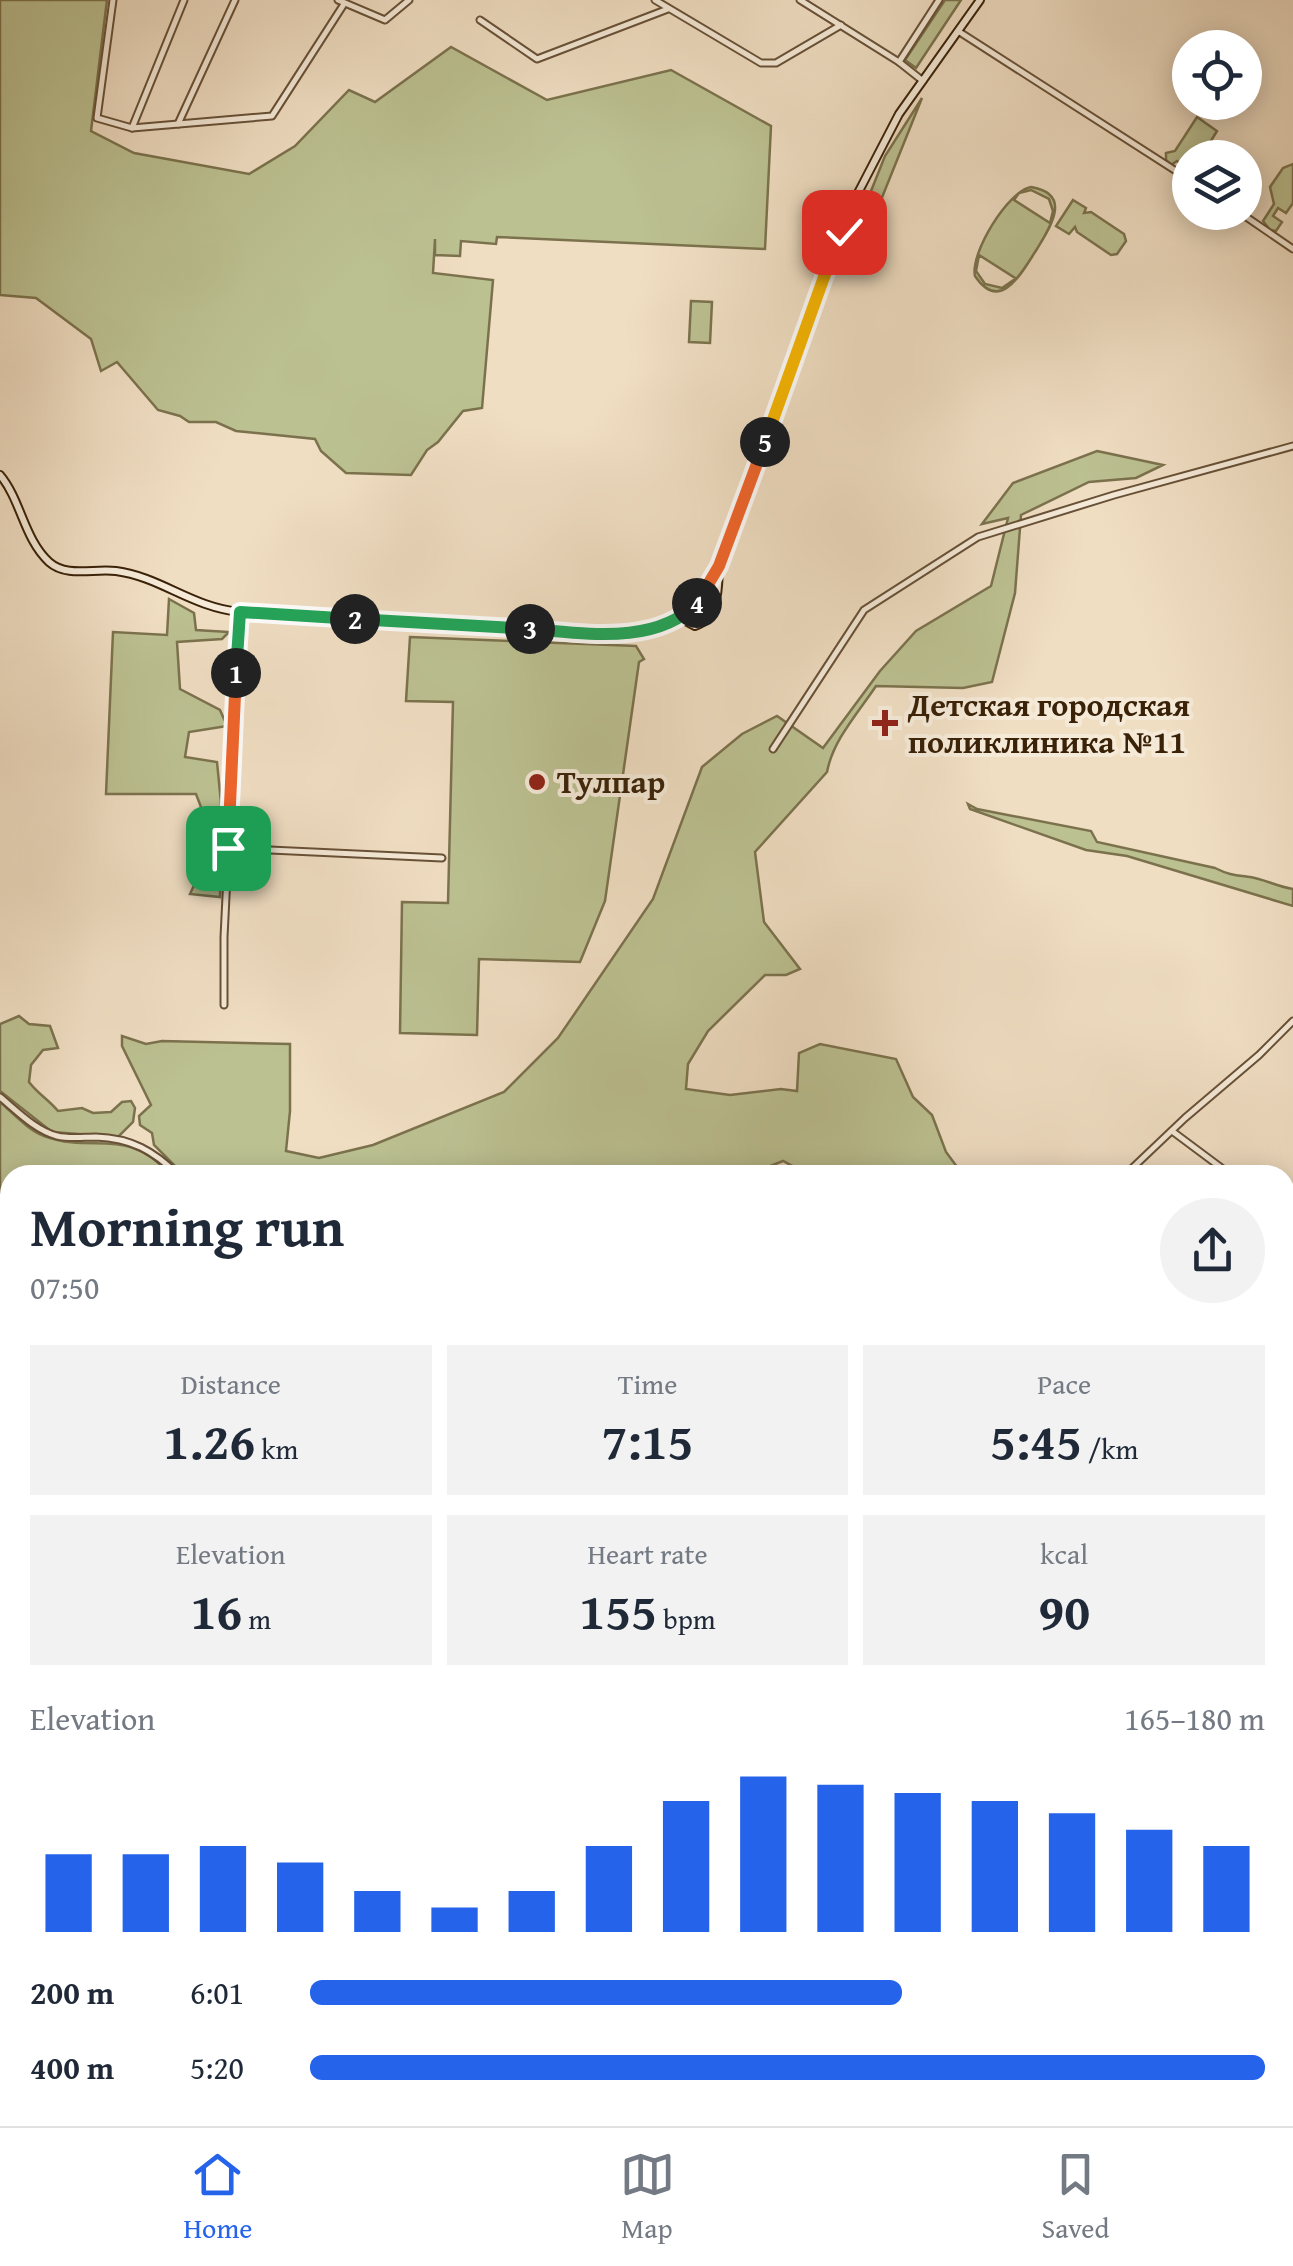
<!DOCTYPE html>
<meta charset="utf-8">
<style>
:root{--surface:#fff;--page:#f2f2f3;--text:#1f2937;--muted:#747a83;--line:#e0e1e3;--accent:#2563eb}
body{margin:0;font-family:"Gentium Book Plus",serif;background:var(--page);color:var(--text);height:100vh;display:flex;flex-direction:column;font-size:38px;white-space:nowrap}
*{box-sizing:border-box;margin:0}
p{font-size:32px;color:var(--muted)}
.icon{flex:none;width:55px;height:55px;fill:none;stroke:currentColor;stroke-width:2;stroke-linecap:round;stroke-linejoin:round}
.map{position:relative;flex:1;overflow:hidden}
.details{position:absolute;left:0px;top:1165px;width:1295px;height:962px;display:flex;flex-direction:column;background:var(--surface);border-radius:30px 30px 0 0;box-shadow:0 5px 25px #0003}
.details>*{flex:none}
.buttons{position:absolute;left:1172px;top:30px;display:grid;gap:20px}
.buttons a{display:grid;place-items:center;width:90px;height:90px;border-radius:50%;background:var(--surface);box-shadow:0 5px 25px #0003;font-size:50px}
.pin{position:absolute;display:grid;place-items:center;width:85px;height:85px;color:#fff;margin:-42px;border-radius:20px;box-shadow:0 5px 15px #0006}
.km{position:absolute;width:50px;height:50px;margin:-25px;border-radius:50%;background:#222;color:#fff;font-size:28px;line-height:50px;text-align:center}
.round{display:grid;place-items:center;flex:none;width:105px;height:105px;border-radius:52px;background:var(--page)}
.head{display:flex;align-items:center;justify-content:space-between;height:170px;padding:0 30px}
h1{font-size:55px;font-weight:700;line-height:75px}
.metrics{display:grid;grid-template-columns:repeat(3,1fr);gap:15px;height:170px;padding:10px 30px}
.metrics div{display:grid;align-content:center;border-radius:0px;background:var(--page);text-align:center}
.metrics b{font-size:50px;font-weight:700}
.metrics small{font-size:28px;font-weight:400}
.metrics p{font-size:28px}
.chart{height:280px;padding:20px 30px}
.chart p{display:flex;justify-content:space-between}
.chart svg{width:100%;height:180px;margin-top:10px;stroke:var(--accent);stroke-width:6}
ul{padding:0 30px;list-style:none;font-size:32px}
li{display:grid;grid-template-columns:160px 120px 1fr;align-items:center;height:75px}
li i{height:25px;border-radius:12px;background:var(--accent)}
.dock{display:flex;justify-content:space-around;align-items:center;height:140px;border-top:2px solid var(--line);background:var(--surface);font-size:28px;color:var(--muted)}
.dock a{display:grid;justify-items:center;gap:5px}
.dock .active{color:var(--accent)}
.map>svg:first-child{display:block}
.green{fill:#bcc192;stroke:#7b724d;stroke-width:2.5;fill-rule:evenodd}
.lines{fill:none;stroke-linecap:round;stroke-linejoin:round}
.street-casing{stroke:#685137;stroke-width:9}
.secondary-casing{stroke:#3a2208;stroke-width:10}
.street{stroke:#f5ead8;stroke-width:5}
.secondary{stroke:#f5ead8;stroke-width:6}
.rail{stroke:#3a2208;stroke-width:2.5;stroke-dasharray:18 18;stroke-linecap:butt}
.split-1-casing{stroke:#fff;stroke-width:20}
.split-2-casing{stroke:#fff;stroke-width:20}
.split-3-casing{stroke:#fff;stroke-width:20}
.split-4-casing{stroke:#fff;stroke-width:20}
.split-5-casing{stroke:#fff;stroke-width:20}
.split-6-casing{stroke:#fff;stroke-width:20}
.split-7-casing{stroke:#fff;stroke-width:20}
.split-1{stroke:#f0652b;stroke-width:12}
.split-2{stroke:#22a559;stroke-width:12}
.split-3{stroke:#22a559;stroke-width:12}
.split-4{stroke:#22a559;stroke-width:12}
.split-5{stroke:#f0652b;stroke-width:12}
.split-6{stroke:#f5b400;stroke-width:12}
.split-7{stroke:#f5b400;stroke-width:12}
.poi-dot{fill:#8f2418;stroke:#f5ead8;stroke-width:4}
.labels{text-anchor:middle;stroke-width:8;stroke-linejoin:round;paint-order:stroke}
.poi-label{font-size:32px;font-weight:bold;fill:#3a2208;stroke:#f5ead8;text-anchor:start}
</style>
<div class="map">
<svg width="1293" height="2126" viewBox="0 0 1293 2126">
<rect width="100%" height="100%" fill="#f0dec3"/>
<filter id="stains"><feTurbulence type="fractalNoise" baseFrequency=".002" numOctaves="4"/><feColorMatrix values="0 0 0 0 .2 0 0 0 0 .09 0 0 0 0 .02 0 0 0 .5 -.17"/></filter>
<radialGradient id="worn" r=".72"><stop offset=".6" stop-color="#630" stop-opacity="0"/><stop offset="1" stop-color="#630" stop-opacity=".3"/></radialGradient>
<g class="green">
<path d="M 0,0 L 107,0 L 91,131 L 134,153 L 249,174 L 295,146 L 349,90 L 375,102 L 451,47 L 547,100 L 671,70 L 771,126 L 765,249 L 497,237 L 496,244 L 461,241 L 460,256 L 435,255 L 435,239 L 433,273 L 493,280 L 482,408 L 463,411 L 438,442 L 427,450 L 411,475 L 346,473 L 321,451 L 315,439 L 236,431 L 216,422 L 189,422 L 180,416 L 158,410 L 117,362 L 101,371 L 91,339 L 36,298 L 0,295 Z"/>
<path d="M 945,0 L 961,0 L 916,68 L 905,60 Z"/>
<path d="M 922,98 L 881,200 L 869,196 L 885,156 Z"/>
<path d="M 1197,117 L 1217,131 L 1209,144 L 1211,153 L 1217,157 L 1190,158 L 1190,170 L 1177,161 L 1171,165 L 1166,160 L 1166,153 L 1175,151 Z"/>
<path d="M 1293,164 L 1293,203 L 1286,213 L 1278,208 L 1273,216 L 1282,222 L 1276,231 L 1270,230 L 1263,221 L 1274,204 L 1270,187 L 1283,168 Z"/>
<path d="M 1031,187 C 1073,194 1050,227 1037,249 C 1023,270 1001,315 975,276 C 970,253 1008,191 1031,187 ZM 1031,190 L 1049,199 L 1053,211 L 1050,223 L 1014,200 L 1019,193 ZM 979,255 L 1015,278 L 1015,279 L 1002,288 L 985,284 L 976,271 Z"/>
<path d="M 1073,200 L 1086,208 L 1084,213 L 1091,212 L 1124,234 L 1126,241 L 1117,254 L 1111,255 L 1077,232 L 1075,227 L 1069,234 L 1056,226 Z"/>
<path d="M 691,301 L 712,302 L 710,343 L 689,342 Z"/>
<path d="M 1097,451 L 1163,465 L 1136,478 L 1089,482 L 1021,515 L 1015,593 L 992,682 L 963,688 L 876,686 C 858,713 833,740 827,772 L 755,852 L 764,922 L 800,969 L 786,975 L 765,975 L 708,1031 L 688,1064 L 686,1089 L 730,1095 L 781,1089 L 797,1091 L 799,1053 L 820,1044 L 896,1059 L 913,1097 L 932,1115 L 946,1152 L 963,1175 L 809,1175 L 783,1161 L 748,1175 L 677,1170 L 656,1175 L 184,1175 L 154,1145 L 152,1133 L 140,1125 L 139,1116 L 151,1105 L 122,1046 L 122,1036 L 146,1044 L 162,1041 L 290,1044 L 290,1111 L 286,1151 L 319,1158 L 373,1145 L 504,1092 L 558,1038 L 653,899 L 702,767 L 742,734 L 777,716 L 823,748 L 880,671 L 916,631 L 991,586 L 1008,518 L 982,524 L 1013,483 Z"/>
<path d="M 169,599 L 194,613 L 196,630 L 229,632 L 222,639 L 177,642 L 180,689 L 220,710 L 227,726 L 189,732 L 185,757 L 217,762 L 221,803 L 220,897 L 190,894 C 208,859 212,831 196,794 L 106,794 L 113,632 L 167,635 Z"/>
<path d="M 410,637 L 636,646 L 644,659 L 639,662 L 605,901 L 580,962 L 479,959 L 477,1035 L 400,1033 L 402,902 L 448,903 L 453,702 L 406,701 Z"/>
<path d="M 968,804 L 977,809 L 1091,831 L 1097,842 L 1215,868 C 1229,875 1235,875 1250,877 C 1264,879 1278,887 1293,889 L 1293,906 L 1127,856 L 1086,850 L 970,809 Z"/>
<path d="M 19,1016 L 29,1024 L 50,1026 L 58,1048 L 43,1050 L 31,1065 L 29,1082 C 38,1094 49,1100 58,1111 L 82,1108 L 93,1113 L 111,1112 L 122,1102 L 131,1101 L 135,1108 L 133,1122 L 118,1137 L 52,1132 L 0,1091 L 0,1024 Z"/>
<path d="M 0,1102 C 13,1113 28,1130 44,1136 C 96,1155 124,1124 171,1175 L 10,1175 L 10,1202 L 0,1205 Z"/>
<path d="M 10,1316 L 10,1771 L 0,1756 L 0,1318 Z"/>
<path d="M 0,1813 L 10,1827 L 10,2118 L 217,2118 L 223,2126 L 0,2126 Z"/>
<path d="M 1285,1813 L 1293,1818 L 1293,1928 L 1285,1885 Z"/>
</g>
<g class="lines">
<g class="street-casing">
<g id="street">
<path d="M 113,0 L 97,118 L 132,128 L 272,116 L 344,4"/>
<path d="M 338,0 L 385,20 L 409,0"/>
<path d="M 655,0 L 761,63 L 776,63 L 841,25"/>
<path d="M 800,0 L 899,62 L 923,81"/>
<path d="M 480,20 L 537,59 L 668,9"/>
<path d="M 958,31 L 1190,180"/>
<path d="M 899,62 L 939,0"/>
<path d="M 178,124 L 235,0"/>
<path d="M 132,128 L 184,0"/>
<path d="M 1239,212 L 1293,249"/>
<path d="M 773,749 L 864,610 L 978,537 L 1114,495 L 1293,446"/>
<path d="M 228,848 L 442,858"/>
<path d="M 224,1005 L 224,937 L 240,612"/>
<path d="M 0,1097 C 17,1111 35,1130 57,1136 C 69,1139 84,1137 96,1137 C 131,1138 154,1151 178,1175"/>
<path d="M 1172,1131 L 1231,1175"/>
<path d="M 1125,1175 L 1185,1118 L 1259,1055 L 1293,1021"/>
<path d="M 1285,1215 L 1293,1221"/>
<path d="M 0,1268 L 10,1267"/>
<path d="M 0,1312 L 10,1310"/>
<path d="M 1285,1456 L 1293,1447"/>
<path d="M 1285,1537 L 1293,1543"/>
<path d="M 1285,1596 L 1293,1586"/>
<path d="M 1285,1628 L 1293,1634"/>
<path d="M 1285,1730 L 1293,1720"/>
<path d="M 0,2030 L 10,2021"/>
</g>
</g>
<g class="secondary-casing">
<g id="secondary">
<path d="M 0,475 C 21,500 24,539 49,562 C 67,578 94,568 116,571 C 161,577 191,607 240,612 L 575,632 L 654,630 L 674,622 L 695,606 L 719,566 L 827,268 L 859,191 L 899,114 L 980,0"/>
<path d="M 680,618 L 695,626 C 719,618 718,589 719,568"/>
</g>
</g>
<use href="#street" class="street"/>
<use href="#secondary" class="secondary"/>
<g class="rail">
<path d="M 0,1794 L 10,1808"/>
<path d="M 230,2118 L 236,2126"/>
</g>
</g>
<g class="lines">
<g class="split-1-casing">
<path id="split-1" d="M 228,848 L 236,673"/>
</g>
<g class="split-2-casing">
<path id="split-2" d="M 236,673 L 240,612 L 355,619"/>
</g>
<g class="split-3-casing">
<path id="split-3" d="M 355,619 L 530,629"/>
</g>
<g class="split-4-casing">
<path id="split-4" d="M 530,629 C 584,633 656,646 697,603"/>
</g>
<g class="split-5-casing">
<path id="split-5" d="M 697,603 L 719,566 L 765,442"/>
</g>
<g class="split-6-casing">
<path id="split-6" d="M 765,442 L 824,277"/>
</g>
<g class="split-7-casing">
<path id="split-7" d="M 824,277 L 844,232"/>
</g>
<use href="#split-1" class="split-1"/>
<use href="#split-2" class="split-2"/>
<use href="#split-3" class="split-3"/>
<use href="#split-4" class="split-4"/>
<use href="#split-5" class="split-5"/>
<use href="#split-6" class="split-6"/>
<use href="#split-7" class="split-7"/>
</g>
<g class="poi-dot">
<path d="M880 708h10v10h10v10h-10v10h-10v-10h-10v-10h10z"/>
<circle cx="537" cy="782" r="10"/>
</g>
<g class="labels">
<g class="poi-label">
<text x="908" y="716">Детская городская<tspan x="908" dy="37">поликлиника №11</tspan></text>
<text x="557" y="793">Тулпар</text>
</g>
</g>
<rect width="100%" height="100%" filter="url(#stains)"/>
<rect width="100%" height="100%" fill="url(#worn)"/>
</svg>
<div class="buttons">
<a><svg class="icon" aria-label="locate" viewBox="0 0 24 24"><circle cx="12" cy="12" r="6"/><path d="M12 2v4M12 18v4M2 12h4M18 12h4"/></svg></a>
<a><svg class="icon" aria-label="layers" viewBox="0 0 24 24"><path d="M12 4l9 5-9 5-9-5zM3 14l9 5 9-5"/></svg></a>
</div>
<div class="pin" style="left:228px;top:848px;background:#1e9e55"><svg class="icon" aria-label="arrive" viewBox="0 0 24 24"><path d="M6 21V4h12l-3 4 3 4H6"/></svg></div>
<div class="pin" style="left:844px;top:232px;background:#d93025"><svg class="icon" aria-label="check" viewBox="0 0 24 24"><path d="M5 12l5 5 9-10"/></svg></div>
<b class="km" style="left:236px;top:673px">1</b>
<b class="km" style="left:355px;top:619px">2</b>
<b class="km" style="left:530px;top:629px">3</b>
<b class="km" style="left:697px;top:603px">4</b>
<b class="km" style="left:765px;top:442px">5</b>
<section class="details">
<div class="head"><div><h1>Morning run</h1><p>07:50</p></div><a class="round"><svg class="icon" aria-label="share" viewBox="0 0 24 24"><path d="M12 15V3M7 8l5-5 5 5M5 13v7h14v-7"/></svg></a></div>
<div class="metrics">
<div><p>Distance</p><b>1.26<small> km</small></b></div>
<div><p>Time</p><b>7:15</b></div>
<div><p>Pace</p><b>5:45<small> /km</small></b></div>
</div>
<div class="metrics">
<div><p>Elevation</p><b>16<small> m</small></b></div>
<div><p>Heart rate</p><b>155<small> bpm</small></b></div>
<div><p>kcal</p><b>90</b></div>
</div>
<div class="chart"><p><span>Elevation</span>165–180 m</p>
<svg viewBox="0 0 160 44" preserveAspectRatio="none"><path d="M5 44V25M15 44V25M25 44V23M35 44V27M45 44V34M55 44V38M65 44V34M75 44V23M85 44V12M95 44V6M105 44V8M115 44V10M125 44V12M135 44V15M145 44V19M155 44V23"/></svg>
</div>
<ul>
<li><b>200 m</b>6:01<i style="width:62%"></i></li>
<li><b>400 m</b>5:20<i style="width:100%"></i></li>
</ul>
</section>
</div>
<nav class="dock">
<a class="active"><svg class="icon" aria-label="home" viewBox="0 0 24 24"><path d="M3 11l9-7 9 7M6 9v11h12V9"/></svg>Home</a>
<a><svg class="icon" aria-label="map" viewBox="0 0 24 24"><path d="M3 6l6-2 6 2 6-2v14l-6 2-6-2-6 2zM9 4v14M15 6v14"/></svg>Map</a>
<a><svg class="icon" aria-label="saved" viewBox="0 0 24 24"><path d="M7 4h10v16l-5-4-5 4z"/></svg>Saved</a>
</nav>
